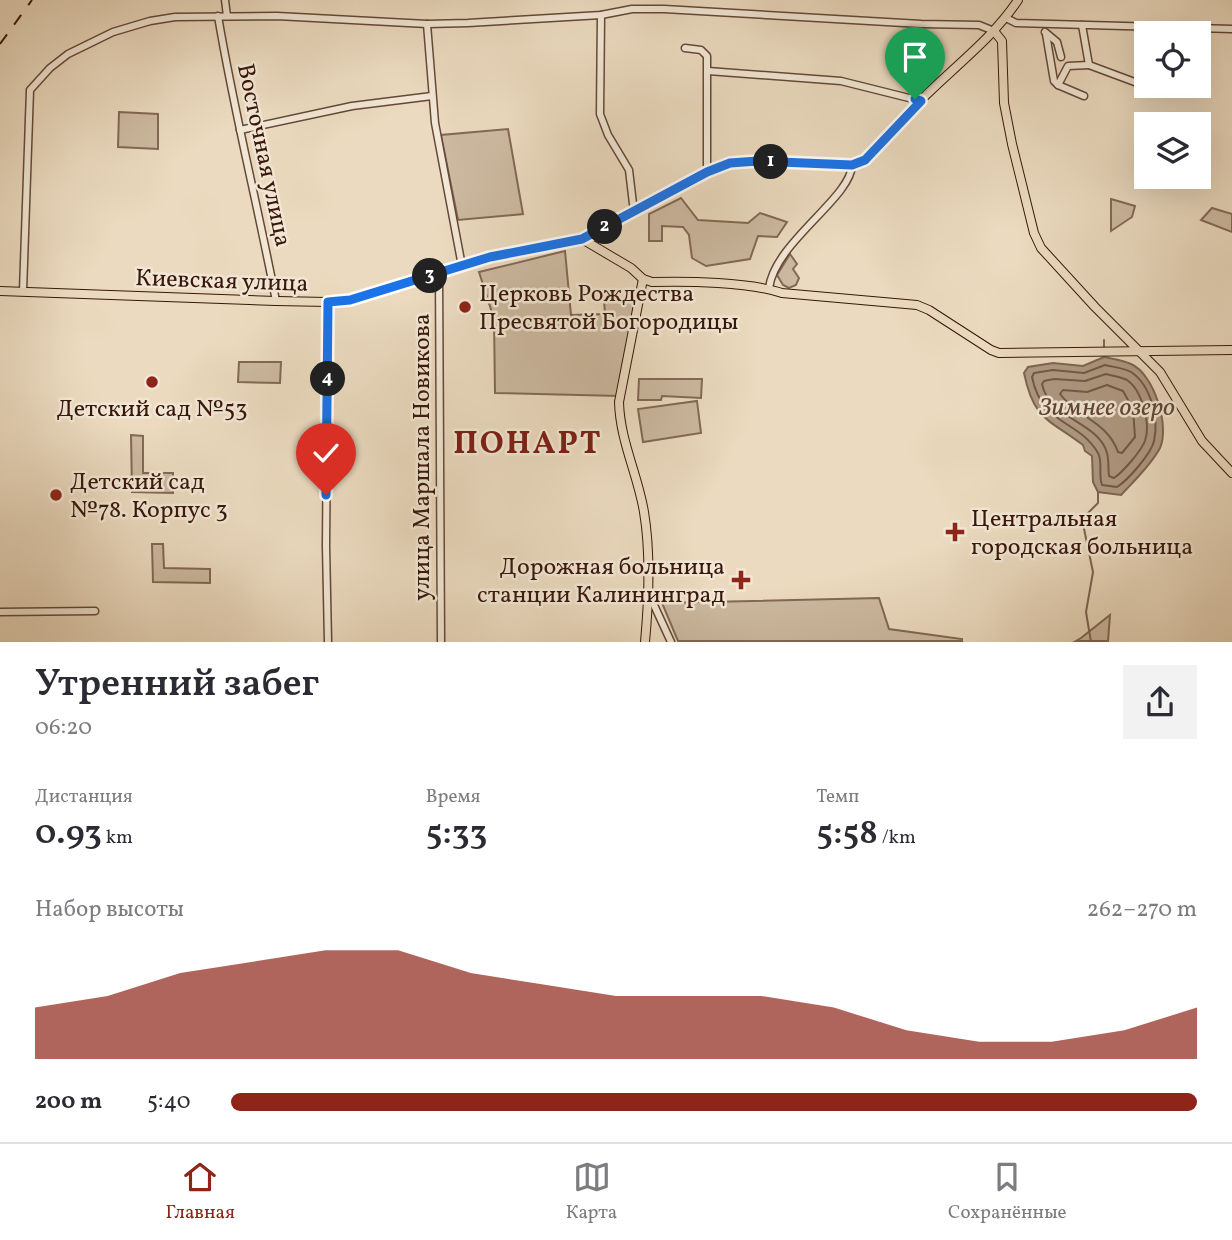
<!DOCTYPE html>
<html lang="ru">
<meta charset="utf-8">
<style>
:root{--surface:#fff;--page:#f2f2f3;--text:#2b2b33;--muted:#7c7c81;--line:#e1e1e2;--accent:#8f2418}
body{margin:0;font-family:Vollkorn,serif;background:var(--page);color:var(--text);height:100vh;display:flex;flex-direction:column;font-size:26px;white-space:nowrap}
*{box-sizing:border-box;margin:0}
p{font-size:23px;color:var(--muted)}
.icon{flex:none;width:38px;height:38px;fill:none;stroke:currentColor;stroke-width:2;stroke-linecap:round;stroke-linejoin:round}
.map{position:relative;height:642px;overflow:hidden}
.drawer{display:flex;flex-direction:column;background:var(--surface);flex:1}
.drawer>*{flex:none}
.fabs{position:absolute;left:1134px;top:21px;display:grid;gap:14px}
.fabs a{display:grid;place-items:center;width:77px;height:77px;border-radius:0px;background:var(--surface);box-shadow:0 7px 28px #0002;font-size:35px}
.pin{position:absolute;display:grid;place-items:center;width:60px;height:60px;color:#fff;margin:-72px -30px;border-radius:50% 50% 50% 0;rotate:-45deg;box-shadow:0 0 7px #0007}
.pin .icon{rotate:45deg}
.km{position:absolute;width:35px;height:35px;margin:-18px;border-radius:50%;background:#222;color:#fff;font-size:19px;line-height:35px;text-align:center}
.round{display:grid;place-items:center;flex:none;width:74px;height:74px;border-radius:0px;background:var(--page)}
.overview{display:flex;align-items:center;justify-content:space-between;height:119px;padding:0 35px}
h1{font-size:38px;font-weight:600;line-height:52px}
.metrics{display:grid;grid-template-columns:repeat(3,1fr);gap:10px;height:119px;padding:7px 35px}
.metrics div{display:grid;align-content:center}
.metrics b{font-size:35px;font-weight:600}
.metrics small{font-size:19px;font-weight:400}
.metrics p{font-size:19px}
.chart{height:196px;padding:14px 35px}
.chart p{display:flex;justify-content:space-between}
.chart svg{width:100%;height:126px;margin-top:7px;fill:var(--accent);opacity:.7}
ul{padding:0 35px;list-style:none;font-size:23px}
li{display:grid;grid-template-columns:112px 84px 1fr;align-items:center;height:52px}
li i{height:18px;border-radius:9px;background:var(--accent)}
.dock{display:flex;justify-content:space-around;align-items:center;height:98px;border-top:2px solid var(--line);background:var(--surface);font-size:19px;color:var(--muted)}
.dock a{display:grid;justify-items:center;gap:4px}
.dock .active{color:var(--accent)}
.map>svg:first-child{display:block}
.green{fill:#ccb9a0;stroke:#826856;stroke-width:2}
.water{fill:#ae9882;stroke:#7e6452;stroke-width:2}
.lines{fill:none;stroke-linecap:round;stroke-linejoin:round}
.shore{stroke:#725846;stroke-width:2}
.stream{stroke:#7e6452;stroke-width:2}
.minor-casing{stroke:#644838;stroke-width:9}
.major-casing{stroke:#37170b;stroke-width:10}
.minor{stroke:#f2e7d5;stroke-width:6}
.major{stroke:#ebdabf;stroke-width:8}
.rail{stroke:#37170b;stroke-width:2;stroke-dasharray:12 12;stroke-linecap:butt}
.route-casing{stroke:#fff;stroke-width:14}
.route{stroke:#1a73e8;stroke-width:9}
.poi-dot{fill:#8f2418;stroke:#f2e7d5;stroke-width:2.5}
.labels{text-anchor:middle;stroke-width:5;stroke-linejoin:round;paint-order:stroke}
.street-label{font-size:24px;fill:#37170b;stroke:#f2e7d5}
.poi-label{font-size:24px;fill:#37170b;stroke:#f2e7d5;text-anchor:start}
.water-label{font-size:26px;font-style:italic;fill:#614435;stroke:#f2e7d5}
.district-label{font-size:32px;font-weight:bold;letter-spacing:2px;fill:#7a1f14;stroke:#f2e7d5}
</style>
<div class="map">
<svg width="1232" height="642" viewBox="0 0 1232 642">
<rect width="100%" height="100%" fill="#ebdabf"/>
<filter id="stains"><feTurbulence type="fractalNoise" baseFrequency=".00286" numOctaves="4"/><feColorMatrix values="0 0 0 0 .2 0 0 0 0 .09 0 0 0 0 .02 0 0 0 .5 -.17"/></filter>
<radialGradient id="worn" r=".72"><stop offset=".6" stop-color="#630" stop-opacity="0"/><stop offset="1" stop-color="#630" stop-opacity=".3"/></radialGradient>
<g class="green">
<path d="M 119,112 L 158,114 L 158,149 L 118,147 Z"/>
<path d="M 508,129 L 523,214 L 458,220 L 441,135 Z"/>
<path d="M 681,198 L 698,220 L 748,223 L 760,213 L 787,222 L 777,237 L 758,236 L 750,259 L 706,266 L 692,258 L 689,235 L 683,227 L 662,226 L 662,241 L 649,241 L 649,214 Z"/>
<path d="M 1111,199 L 1135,206 L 1132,217 L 1111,231 Z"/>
<path d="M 1212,208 L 1232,214 L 1232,232 L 1201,220 Z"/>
<path d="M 565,251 L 571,315 L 605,314 L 604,300 L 636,299 L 619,396 L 495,393 L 494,319 L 479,272 Z"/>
<path d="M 790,254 L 797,264 L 793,269 L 799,278 L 796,285 L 789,288 L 783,285 L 777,275 Z"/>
<path d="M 239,362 L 281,362 L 280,383 L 238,382 Z"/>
<path d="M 639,379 L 702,379 L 701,398 L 662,396 L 661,400 L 638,400 Z"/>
<path d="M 697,401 L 701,433 L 643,442 L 638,409 Z"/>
<path d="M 131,435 L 143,436 L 143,473 L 173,473 L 173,493 L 132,492 Z"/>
<path d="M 152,544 L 163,544 L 164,568 L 210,569 L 210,583 L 153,582 Z"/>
<path d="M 879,598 L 889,629 L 962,639 L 962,641 L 678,641 L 662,603 Z"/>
<path d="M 1110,615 L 1108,641 L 1076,641 L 1081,638 Z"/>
</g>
<path class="water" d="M 1104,357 C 1113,359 1123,360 1131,364 C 1154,374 1170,426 1160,448 C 1151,465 1134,481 1121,495 L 1098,492 L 1093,482 L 1092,456 L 1085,451 L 1083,445 C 1049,419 1034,421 1024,373 L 1028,367 L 1053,363 L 1083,366 Z"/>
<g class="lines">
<g class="shore">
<path d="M 1105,365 C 1113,367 1124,368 1131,372 C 1151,385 1159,419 1154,441 C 1151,454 1128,480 1117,487 L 1102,485 C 1098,475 1103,461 1098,453 C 1078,419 1042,426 1032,377 L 1034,373 L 1053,370 L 1084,373 Z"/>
<path d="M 1106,374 C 1113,376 1121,377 1127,380 C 1142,390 1151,424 1145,441 C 1141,451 1123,472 1114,478 L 1109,476 C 1108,468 1109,460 1107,453 C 1099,422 1049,419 1042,384 L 1044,381 L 1054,379 L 1085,381 Z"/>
<path d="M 1107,385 L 1123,391 L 1133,409 L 1135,437 L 1122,453 L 1118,452 C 1107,421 1078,418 1060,394 L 1063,390 L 1087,392 Z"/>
</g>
<g class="stream">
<path d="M 1104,340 L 1104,348"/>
<path d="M 1091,642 L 1086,612 L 1093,572 L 1082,519 L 1098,503 L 1098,492"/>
</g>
<g class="minor-casing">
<g id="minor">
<path d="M 225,0 L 227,16"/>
<path d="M 601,15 L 600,114 L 608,135 L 629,170 L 633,204 L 636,210"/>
<path d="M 218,16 C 234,112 258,206 276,301"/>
<path d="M 1006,18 L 1016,23 L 1232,29"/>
<path d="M 427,24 L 435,123 L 462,266"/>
<path d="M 1045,32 L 1057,42 L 1061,57"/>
<path d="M 1046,34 L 1054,81 L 1058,85 L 1084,96"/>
<path d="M 685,48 L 701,50 L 707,56 L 707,172"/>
<path d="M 1089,65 L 1140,84"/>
<path d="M 708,71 L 841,81 L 921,101"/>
<path d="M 1058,85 L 1068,66 L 1089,65 L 1082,25"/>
<path d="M 240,130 L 352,106 L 432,96"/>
<path d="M 439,273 L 441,642"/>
<path d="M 769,288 C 775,242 851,198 852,165"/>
<path d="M 23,291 L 30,90 L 50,68 L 68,54 L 113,32 L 150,21 L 175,17 L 277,16 L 427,24 L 468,23 L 601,15 L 632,9 L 664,9 L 921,24 L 979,25 L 994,31"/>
<path d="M 328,302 L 326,546 L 328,642"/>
<path d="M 648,592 L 671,642"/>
<path d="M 0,612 L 95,611"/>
</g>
</g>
<g class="major-casing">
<g id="major">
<path d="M 994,31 L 1002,41 L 1004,103 L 1012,144 L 1034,233 L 1041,248 L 1095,307 L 1160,372 L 1202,441 L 1232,473"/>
<path d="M 582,239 L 631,268 L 643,279 L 652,282 C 687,281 750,282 782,293 L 917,305 L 929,310 L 991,350 L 999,353 L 1232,350"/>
<path d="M 643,279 L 619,402 C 620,441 638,475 644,512 C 651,554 649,599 645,642"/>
<path d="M 0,291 L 276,301 L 328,302 L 350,300 L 490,257 L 582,239 L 707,172 L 730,163 L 758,161 L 852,165 C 879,155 903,119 923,98 C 955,66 993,38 1018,0"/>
</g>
</g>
<use href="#minor" class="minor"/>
<use href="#major" class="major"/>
<path class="rail" d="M 0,44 L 32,0"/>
</g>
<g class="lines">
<g class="route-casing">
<path id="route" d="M 326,495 L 328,302 L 350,300 L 490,257 L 582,239 L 707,172 L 730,163 L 758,161 L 852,165 L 865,160 L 921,101 L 915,99"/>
</g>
<use href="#route" class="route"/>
</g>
<g class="poi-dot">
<circle cx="465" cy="307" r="7"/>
<circle cx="152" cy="382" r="7"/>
<circle cx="56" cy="495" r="7"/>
<path d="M951.5 521.5h7v7h7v7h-7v7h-7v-7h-7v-7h7z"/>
<path d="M737.5 569.5h7v7h7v7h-7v7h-7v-7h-7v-7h7z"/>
</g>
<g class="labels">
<g class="street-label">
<text transform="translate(265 155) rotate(78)" y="8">Восточная улица</text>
<text transform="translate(222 280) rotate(2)" y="8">Киевская улица</text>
<text transform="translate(421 457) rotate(-90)" y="8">улица Маршала Новикова</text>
</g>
<g class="poi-label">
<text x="479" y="301">Церковь Рождества<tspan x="479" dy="28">Пресвятой Богородицы</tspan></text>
<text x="152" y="416" text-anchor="middle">Детский сад №53</text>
<text x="70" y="489">Детский сад<tspan x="70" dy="28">№78. Корпус 3</tspan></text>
<text x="971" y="526">Центральная<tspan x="971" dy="28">городская больница</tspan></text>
<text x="725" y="574" text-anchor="end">Дорожная больница<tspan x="725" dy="28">станции Калининград</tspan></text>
</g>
<g class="water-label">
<text x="1107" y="415">Зимнее озеро</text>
</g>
<g class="district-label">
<text x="528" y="453">ПОНАРТ</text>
</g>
</g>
<rect width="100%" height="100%" filter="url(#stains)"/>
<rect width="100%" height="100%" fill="url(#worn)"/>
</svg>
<div class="fabs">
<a><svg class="icon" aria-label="locate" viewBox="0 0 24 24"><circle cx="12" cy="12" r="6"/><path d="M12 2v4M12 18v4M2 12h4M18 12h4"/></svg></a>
<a><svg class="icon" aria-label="layers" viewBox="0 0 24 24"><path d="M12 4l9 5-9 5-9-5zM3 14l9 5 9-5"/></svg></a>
</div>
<div class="pin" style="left:915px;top:99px;background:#1e9e55"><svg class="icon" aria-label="arrive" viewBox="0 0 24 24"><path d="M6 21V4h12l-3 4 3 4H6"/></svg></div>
<div class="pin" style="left:326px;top:495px;background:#d93025"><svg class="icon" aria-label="check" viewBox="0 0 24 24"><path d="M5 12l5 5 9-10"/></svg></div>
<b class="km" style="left:771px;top:162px">1</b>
<b class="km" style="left:605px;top:227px">2</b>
<b class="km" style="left:430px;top:276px">3</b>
<b class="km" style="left:328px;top:379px">4</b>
</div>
<section class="drawer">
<div class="overview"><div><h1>Утренний забег</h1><p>06:20</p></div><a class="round"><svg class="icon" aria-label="share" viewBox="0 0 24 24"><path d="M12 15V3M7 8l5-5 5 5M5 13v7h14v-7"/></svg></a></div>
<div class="metrics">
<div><p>Дистанция</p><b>0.93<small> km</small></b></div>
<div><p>Время</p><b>5:33</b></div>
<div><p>Темп</p><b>5:58<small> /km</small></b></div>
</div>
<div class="chart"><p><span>Набор высоты</span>262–270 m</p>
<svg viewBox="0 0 160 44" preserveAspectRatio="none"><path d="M0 44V26L10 22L20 14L30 10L40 6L50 6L60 14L70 18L80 22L90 22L100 22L110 26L120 34L130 38L140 38L150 34L160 26V44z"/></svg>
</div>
<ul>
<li><b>200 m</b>5:40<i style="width:100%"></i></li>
</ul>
</section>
<nav class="dock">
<a class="active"><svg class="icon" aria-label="home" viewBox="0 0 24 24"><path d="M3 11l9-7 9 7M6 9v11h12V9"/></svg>Главная</a>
<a><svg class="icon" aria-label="map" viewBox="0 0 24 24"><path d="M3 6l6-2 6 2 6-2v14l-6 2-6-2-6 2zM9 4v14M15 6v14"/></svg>Карта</a>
<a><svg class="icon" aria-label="saved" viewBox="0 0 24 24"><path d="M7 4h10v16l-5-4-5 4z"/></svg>Сохранённые</a>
</nav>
